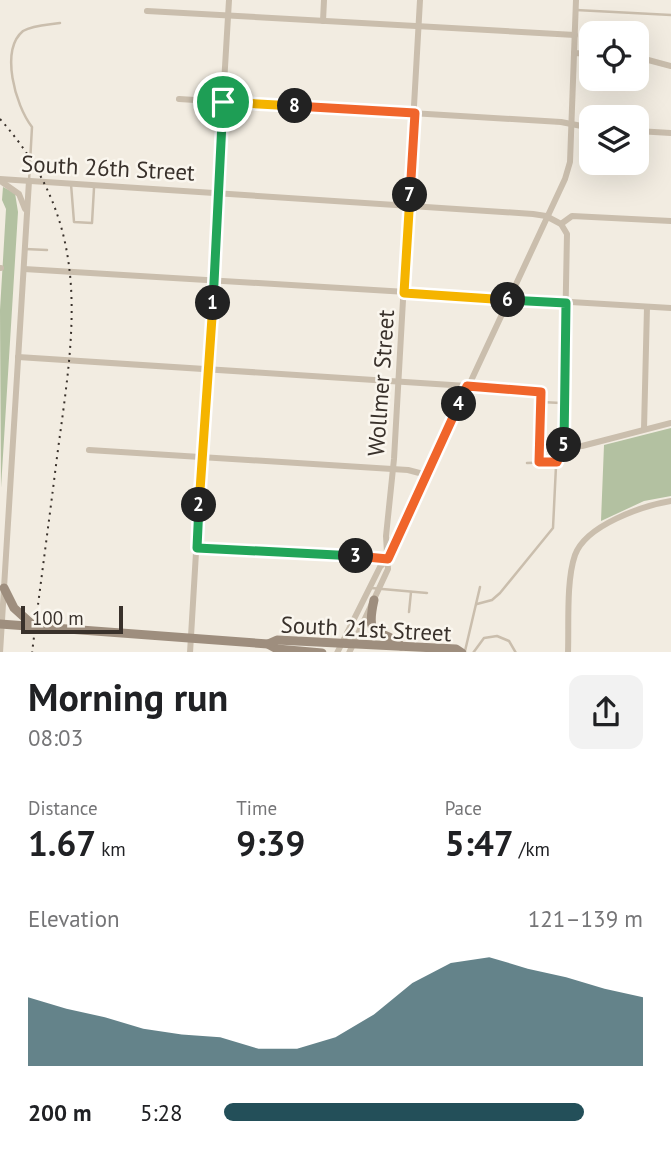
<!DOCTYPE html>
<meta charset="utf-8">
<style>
:root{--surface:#fff;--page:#f2f2f2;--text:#202124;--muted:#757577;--accent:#234f59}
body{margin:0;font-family:"PT Sans",sans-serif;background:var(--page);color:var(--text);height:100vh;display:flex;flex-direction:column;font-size:26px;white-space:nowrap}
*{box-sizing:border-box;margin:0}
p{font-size:23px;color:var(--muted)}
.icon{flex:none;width:38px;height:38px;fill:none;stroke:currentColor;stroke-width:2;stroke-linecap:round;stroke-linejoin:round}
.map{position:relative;height:652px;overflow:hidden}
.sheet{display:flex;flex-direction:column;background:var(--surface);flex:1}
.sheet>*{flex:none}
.controls{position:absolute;left:579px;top:21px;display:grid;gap:14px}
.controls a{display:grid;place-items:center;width:70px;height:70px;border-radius:14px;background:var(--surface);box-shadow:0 7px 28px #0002;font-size:35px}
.scale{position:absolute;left:21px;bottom:18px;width:102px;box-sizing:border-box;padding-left:7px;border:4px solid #39312b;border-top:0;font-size:19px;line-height:24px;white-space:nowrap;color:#39312b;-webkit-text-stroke:5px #faf6ee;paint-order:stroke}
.pin{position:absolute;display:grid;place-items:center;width:60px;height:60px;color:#fff;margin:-30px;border:4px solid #fff;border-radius:50%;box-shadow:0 2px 7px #0007}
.km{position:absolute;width:35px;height:35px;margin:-18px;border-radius:50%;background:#222;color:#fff;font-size:19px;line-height:35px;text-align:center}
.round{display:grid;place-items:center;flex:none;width:74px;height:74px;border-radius:14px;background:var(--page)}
.overview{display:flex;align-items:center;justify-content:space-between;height:119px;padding:0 28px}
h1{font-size:38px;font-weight:700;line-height:52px}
.metrics{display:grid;grid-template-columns:repeat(3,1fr);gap:10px;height:119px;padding:7px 28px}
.metrics div{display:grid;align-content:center}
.metrics b{font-size:35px;font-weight:700}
.metrics small{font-size:19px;font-weight:400}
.metrics p{font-size:19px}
.chart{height:196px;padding:14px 28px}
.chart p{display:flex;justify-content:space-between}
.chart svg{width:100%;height:126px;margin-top:7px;fill:var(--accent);opacity:.7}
ul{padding:0 28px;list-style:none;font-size:23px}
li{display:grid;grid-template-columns:112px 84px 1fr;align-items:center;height:52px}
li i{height:18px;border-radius:9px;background:var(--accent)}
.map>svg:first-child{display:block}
.green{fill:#b3c1a1}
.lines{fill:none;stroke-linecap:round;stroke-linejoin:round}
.service{stroke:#cabead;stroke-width:2.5}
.minor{stroke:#cabead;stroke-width:6}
.secondary{stroke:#9e8e7e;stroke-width:9}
.rail{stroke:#39312b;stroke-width:2;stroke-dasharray:2 5;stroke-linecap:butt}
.split-1-casing{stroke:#fff;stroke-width:14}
.split-2-casing{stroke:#fff;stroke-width:14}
.split-3-casing{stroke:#fff;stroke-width:14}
.split-4-casing{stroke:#fff;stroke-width:14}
.split-5-casing{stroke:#fff;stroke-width:14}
.split-6-casing{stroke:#fff;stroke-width:14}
.split-7-casing{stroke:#fff;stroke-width:14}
.split-8-casing{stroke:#fff;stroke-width:14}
.split-9-casing{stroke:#fff;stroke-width:14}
.split-1{stroke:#22a559;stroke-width:9}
.split-2{stroke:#f5b400;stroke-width:9}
.split-3{stroke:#22a559;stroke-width:9}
.split-4{stroke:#f0652b;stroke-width:9}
.split-5{stroke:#f0652b;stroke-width:9}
.split-6{stroke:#22a559;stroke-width:9}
.split-7{stroke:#f5b400;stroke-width:9}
.split-8{stroke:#f0652b;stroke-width:9}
.split-9{stroke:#f5b400;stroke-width:9}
.labels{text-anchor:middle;stroke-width:5;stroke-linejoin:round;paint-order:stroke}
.street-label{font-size:23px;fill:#39312b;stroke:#faf6ee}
</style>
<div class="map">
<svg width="671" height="653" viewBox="0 0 671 653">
<rect width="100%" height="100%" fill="#f2ece1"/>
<g class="green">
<path d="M 3,187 L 15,193 L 18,212 L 1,488 L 0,310 L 6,209 L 2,200 Z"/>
<path d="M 671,428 L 671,496 L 644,501 L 601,521 L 604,445 Z"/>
</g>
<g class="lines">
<g class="service">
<path d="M 576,10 L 671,15"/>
<path d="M 29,181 L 32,127 C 15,105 0,50 23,31 C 34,25 48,25 60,23"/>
<path d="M 71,184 L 74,222 L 92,223 L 94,188"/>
<path d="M 25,249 L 47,250"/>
<path d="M 470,387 L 541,392 L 541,402 L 561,403"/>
<path d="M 539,462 L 541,403"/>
<path d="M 527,463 L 557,462"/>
<path d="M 371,588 L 427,593"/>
<path d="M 477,604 L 492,600 L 500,593 L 553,528 L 556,466 L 566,442"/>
<path d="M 409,612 L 411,592"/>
<path d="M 465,651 L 480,587"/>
<path d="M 473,653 L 484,638 L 497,636 L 509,641 L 516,653"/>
</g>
<g class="minor">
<path d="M 147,11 L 575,35"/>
<path d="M 323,21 L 324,0"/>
<path d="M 574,53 L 592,54"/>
<path d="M 637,57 L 671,66"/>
<path d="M 179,99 L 561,122 L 592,128"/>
<path d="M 637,131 L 671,133"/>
<path d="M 0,179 L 533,214 L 546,216 L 561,224 L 572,216 L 671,221"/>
<path d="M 2,182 L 19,194 L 25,209"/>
<path d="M 561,224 L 567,234 L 563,439 L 571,445 L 582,446 L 671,423"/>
<path d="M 0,268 L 1,268"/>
<path d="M 24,269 L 671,308"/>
<path d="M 18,357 L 467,386"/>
<path d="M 644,429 L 647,307"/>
<path d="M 89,450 L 408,470 L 427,475"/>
<path d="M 197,548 L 388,559"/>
<path d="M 0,653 L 29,181"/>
<path d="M 190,653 L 229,0"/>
<path d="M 337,653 L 380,567 L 388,559 L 565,179 L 570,162 L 576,0"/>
<path d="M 349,653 L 388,569 L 386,536 L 394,459 L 420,0"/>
<path d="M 568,653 C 569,624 566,581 575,555 C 586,525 642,506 671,501"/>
</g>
<g class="secondary">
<path d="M 4,588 L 14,608 L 35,627"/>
<path d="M 374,600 C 364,645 383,625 401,646"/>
<path d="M 0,624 L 268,644 L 277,649 L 322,653"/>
<path d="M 268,644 L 277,640 L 456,649 L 462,653"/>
</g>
<path class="rail" d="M 0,119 C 95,226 74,329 57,457 C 49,522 40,587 32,653"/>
</g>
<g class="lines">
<g class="split-1-casing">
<path id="split-1" d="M 213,303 L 223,102"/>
</g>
<g class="split-2-casing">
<path id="split-2" d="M 199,505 L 213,303"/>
</g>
<g class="split-3-casing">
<path id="split-3" d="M 199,505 L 197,548 L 356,556"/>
</g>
<g class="split-4-casing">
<path id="split-4" d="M 356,556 L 388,559 L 459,404"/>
</g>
<g class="split-5-casing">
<path id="split-5" d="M 459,404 L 467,386 L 541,392 L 539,462 L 557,462 L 564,445"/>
</g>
<g class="split-6-casing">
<path id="split-6" d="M 508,300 L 566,303 L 564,445"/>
</g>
<g class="split-7-casing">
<path id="split-7" d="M 410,195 L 404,293 L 508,300"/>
</g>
<g class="split-8-casing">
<path id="split-8" d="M 295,106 L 415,113 L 410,195"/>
</g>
<g class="split-9-casing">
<path id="split-9" d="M 223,102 L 295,106"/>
</g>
<use href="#split-1" class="split-1"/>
<use href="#split-2" class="split-2"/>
<use href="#split-3" class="split-3"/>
<use href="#split-4" class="split-4"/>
<use href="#split-5" class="split-5"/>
<use href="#split-6" class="split-6"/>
<use href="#split-7" class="split-7"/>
<use href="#split-8" class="split-8"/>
<use href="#split-9" class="split-9"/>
</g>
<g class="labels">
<g class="street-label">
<text transform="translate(108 168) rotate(3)" y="8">South 26th Street</text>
<text transform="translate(381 383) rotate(-86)" y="8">Wollmer Street</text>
<text transform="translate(366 629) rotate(3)" y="8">South 21st Street</text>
</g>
</g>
</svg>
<div class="controls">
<a><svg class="icon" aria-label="locate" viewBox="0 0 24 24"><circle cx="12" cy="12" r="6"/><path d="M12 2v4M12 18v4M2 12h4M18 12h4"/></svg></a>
<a><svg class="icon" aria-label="layers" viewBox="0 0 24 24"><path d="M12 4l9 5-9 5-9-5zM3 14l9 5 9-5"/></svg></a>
</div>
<div class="scale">100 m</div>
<div class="pin" style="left:223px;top:102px;background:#1e9e55"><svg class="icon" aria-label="arrive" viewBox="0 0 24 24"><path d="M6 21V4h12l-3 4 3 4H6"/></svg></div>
<b class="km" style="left:213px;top:303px">1</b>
<b class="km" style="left:199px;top:505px">2</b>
<b class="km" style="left:356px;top:556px">3</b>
<b class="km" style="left:459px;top:404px">4</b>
<b class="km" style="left:564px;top:445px">5</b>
<b class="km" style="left:508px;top:300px">6</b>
<b class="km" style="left:410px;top:195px">7</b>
<b class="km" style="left:295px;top:106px">8</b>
</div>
<section class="sheet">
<div class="overview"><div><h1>Morning run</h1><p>08:03</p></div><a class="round"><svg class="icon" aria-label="share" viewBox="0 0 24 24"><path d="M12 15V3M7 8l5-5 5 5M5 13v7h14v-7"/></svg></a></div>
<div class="metrics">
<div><p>Distance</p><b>1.67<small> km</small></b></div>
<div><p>Time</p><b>9:39</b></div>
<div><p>Pace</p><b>5:47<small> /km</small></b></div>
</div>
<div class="chart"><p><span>Elevation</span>121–139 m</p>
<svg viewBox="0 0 160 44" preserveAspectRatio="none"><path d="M0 44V20L10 24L20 27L30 31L40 33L50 34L60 38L70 38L80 34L90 26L100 15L110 8L120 6L130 10L140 13L150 17L160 20V44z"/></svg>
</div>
<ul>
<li><b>200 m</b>5:28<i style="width:86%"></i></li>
</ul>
</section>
